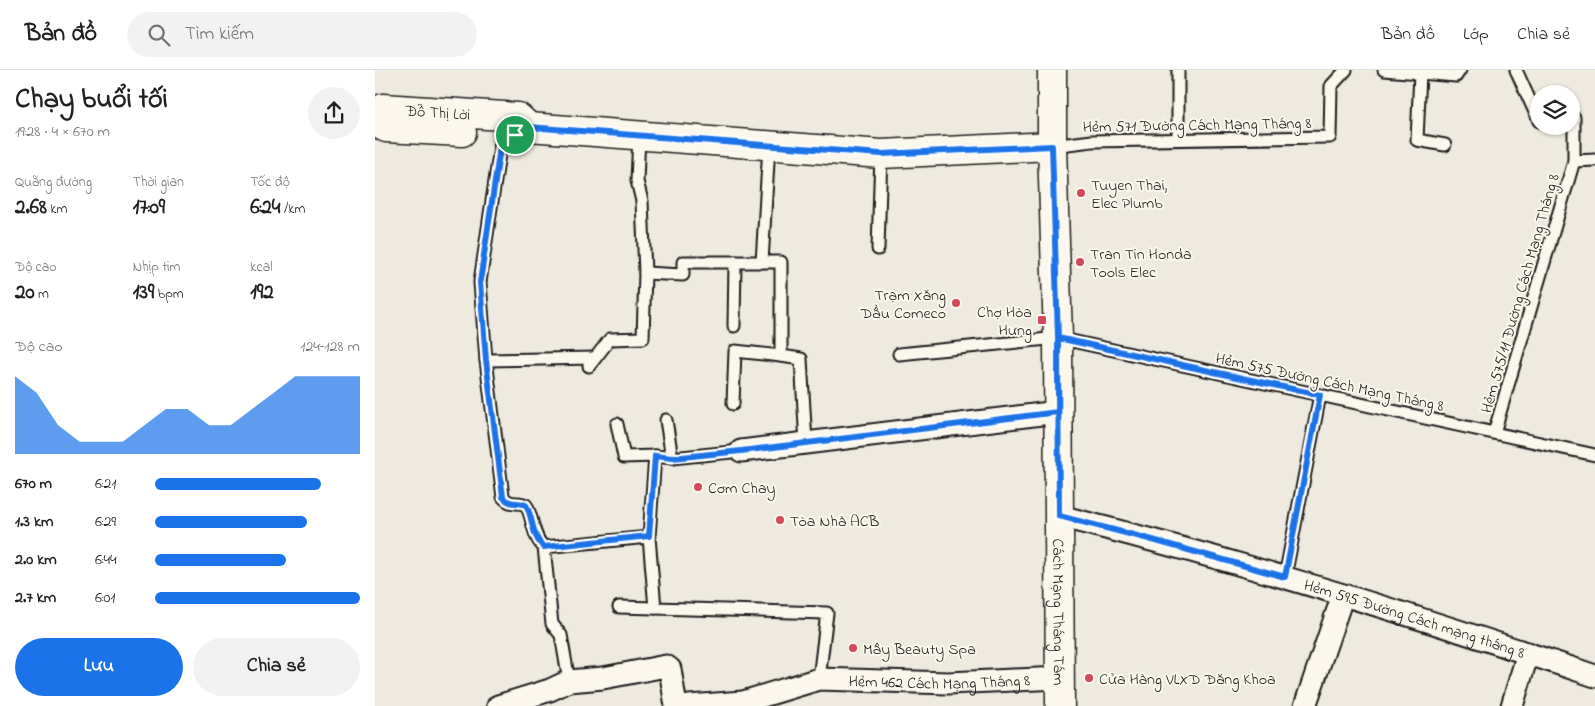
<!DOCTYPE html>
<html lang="vi">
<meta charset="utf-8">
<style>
:root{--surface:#fff;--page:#f2f2f2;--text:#202124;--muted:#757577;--line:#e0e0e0;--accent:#1a73e8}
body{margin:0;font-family:"Indie Flower",sans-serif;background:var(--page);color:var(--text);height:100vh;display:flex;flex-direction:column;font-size:19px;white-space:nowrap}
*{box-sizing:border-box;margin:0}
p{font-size:16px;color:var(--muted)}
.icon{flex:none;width:28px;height:28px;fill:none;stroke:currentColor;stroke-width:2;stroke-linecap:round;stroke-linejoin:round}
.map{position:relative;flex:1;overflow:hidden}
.panel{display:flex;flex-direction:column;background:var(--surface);width:375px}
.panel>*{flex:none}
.fabs{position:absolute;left:1155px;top:15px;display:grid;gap:10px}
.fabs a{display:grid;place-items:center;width:50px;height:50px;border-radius:50%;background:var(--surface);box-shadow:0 1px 4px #0004;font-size:25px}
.pin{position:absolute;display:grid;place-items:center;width:42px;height:42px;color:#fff;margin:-21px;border:2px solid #fff;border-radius:50%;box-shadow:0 1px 5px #0007}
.round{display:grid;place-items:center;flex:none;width:52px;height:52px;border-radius:26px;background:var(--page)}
.headline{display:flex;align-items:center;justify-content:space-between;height:85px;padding:0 15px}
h1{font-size:28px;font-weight:700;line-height:38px}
.figures{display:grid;grid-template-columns:repeat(3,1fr);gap:8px;height:85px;padding:5px 15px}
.figures div{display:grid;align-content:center}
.figures b{font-size:21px;font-weight:700}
.figures small{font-size:14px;font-weight:400}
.figures p{font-size:14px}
.chart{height:140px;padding:10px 15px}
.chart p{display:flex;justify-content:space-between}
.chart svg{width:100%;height:90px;margin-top:5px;fill:var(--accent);opacity:.7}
.button{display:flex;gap:10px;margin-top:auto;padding:10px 15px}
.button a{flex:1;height:58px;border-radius:30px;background:var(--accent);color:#fff;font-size:20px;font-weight:700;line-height:58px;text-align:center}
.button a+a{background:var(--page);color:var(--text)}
ul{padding:0 15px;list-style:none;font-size:16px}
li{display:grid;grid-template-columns:80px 60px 1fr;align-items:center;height:38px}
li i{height:12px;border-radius:6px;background:var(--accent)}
header{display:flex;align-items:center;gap:30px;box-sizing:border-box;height:70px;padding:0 25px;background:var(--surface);border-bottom:1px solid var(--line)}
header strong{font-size:24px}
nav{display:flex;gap:28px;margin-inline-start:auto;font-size:18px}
.search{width:350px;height:45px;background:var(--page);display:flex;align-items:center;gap:12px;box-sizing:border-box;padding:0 18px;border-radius:28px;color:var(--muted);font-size:19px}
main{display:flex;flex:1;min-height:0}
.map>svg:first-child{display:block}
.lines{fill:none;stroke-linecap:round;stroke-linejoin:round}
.lane-casing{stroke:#1c1c1c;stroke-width:15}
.street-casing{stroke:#1c1c1c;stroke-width:25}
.secondary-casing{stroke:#1c1c1c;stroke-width:31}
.primary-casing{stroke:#1c1c1c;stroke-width:31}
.lane{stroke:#fbf7ec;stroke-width:11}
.street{stroke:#fbf7ec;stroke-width:21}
.secondary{stroke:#fbf7ec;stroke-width:28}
.primary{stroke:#fbf7ec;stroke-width:28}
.route-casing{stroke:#fff;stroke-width:10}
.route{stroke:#1a73e8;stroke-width:6}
.poi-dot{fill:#d1495b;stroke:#fbf7ec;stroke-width:2}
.labels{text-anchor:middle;stroke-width:4;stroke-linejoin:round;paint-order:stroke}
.street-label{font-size:16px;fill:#1c1c1c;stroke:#fbf7ec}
.poi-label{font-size:16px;fill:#1c1c1c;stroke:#fbf7ec;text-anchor:start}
</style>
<header>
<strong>Bản đồ</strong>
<div class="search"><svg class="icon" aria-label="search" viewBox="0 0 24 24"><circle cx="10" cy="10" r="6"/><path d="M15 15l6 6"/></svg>Tìm kiếm</div>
<nav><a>Bản đồ</a><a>Lớp</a><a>Chia sẻ</a></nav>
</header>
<main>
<section class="panel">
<div class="headline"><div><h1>Chạy buổi tối</h1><p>19:28 · 4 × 670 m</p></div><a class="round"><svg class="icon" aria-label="share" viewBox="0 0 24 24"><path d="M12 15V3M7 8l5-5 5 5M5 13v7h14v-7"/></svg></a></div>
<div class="figures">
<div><p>Quãng đường</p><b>2.68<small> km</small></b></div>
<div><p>Thời gian</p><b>17:09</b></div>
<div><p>Tốc độ</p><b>6:24<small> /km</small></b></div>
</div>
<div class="figures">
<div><p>Độ cao</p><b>20<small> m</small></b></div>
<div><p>Nhịp tim</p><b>139<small> bpm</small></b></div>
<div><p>kcal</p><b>192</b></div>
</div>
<div class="chart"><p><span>Độ cao</span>124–128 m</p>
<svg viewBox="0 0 160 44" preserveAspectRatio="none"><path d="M0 44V6L10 14L20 30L30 38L40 38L50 38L60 30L70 22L80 22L90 30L100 30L110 22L120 14L130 6L140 6L150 6L160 6V44z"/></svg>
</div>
<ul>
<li><b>670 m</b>6:21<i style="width:81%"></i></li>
<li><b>1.3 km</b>6:29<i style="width:74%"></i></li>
<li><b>2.0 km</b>6:44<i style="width:64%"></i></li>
<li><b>2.7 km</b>6:01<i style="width:100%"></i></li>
</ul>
<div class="button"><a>Lưu</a><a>Chia sẻ</a></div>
</section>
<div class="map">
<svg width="1220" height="636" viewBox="0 0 1220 636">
<rect width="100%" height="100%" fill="#eeeadf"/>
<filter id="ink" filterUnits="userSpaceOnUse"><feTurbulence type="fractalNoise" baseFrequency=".02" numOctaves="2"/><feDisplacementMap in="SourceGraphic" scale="10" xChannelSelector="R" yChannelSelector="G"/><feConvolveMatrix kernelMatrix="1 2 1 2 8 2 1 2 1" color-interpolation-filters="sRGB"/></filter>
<g filter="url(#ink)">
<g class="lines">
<g class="lane-casing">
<g id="lane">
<path d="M 1009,0 L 1081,6 L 1085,0"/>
<path d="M 1141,0 L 1164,51"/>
<path d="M 1045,3 L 1042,70 L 1070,75"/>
<path d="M 127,64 L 105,212 L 111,290 L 128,427 C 137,437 142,430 151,435 C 158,447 158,469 169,477 L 177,554 L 186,565 L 194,611"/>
<path d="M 803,69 L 803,0"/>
<path d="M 677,76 L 717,71 L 955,67 L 956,16 L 971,0"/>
<path d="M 1199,91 L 1220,90"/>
<path d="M 503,179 L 506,84"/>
<path d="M 387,192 L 394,76"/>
<path d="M 270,203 L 308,205 L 308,192 L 406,192 L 406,286 L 426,289 L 431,373"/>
<path d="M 359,256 L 360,192"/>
<path d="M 524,284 L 683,268 L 1220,385"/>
<path d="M 111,290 L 220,288"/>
<path d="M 214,296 L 235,269 L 268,268 L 270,203 L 267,131 L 262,111 L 264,66"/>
<path d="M 358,334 L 360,281 L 406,286"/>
<path d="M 291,350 L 297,388"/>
<path d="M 242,354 L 249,387 L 280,386 L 297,388 L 366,381"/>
<path d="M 1119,363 L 1199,91 L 1199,47 L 1196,47"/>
<path d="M 274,467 L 280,386"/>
<path d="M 169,477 L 274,467 L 280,538"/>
<path d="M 910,507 L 945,325"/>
<path d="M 244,537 L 452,543 L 444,609"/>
</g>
</g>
<g class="street-casing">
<g id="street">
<path d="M 366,381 L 683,342"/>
<path id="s1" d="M 684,446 C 865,491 1043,546 1220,606"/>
<path d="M 123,636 L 175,620 L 194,611 L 228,608 L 291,596 L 295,599 L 301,636"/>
<path id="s2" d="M 314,636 L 368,632 L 444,609 L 573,613 L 685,608"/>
<path d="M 930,636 L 968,525"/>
<path d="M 1137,636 L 1153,583"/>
</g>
</g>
<g class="secondary-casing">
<g id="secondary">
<path id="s3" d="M 0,42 L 8,38 L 143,47 L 154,57 L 506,84 L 677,76"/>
<path d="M 0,52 L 11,58 L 87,62"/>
</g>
</g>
<g class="primary-casing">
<g id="primary">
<path id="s4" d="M 677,0 L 677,76 L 683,268 L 685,636"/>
</g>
</g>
<use href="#lane" class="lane"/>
<use href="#street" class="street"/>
<use href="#secondary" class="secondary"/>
<use href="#primary" class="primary"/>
</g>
</g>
<g class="lines" filter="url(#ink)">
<g class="route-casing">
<path id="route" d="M 140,65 L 127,64 L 105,212 L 111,290 L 128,427 C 137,437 142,430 151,435 C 158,447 157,468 169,477 L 274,466 L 280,386 L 297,388 L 366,381 L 683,342 L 683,268 L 945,325 L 910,507 L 774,469 L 684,446 L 683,268 L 677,76 L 506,84 L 154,57 L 140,65"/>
</g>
<use href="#route" class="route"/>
</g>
<g class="poi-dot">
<circle cx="706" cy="123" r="5"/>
<circle cx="705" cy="192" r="5"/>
<circle cx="581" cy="233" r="5"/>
<rect x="662" y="245" width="10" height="10" rx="2.5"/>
<circle cx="323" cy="417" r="5"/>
<circle cx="405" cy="450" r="5"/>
<circle cx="478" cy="578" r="5"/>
<circle cx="714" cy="608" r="5"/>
</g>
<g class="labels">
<g class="street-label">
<text dy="6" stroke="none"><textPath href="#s3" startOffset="64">Đỗ Thị Lời</textPath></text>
<text transform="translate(822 54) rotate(-1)" y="6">Hẻm 571 Đường Cách Mạng Tháng 8</text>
<text transform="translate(1144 223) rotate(-74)" y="6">Hẻm 575/11 Đường Cách Mạng Tháng 8</text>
<text transform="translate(955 311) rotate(12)" y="6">Hẻm 575 Đường Cách Mạng Tháng 8</text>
<text dy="6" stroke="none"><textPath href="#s4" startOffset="542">Cách Mạng Tháng Tám</textPath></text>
<text dy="6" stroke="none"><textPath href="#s1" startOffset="370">Hẻm 595 Đường Cách mạng tháng 8</textPath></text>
<text dy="6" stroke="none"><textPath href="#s2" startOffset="254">Hẻm 462 Cách Mạng Tháng 8</textPath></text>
</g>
<g class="poi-label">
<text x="716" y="120">Tuyen Thai,<tspan x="716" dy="18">Elec Plumb</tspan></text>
<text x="715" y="189">Tran Tin Honda<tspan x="715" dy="18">Tools Elec</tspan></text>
<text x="571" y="230" text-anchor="end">Trạm Xăng<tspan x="571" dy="18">Dầu Comeco</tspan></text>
<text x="657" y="247" text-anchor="end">Chợ Hòa<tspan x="657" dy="18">Hưng</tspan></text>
<text x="333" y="423">Cơm Chay</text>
<text x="415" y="456">Tòa Nhà ACB</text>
<text x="488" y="584">Mây Beauty Spa</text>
<text x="724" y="614">Cửa Hàng VLXD Đăng Khoa</text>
</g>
</g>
</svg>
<div class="fabs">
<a><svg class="icon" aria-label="layers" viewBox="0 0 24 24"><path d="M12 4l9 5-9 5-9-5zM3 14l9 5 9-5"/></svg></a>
</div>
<div class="pin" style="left:140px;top:65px;background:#1e9e55"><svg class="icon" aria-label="arrive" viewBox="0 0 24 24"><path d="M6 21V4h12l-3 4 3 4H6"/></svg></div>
</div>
</main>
